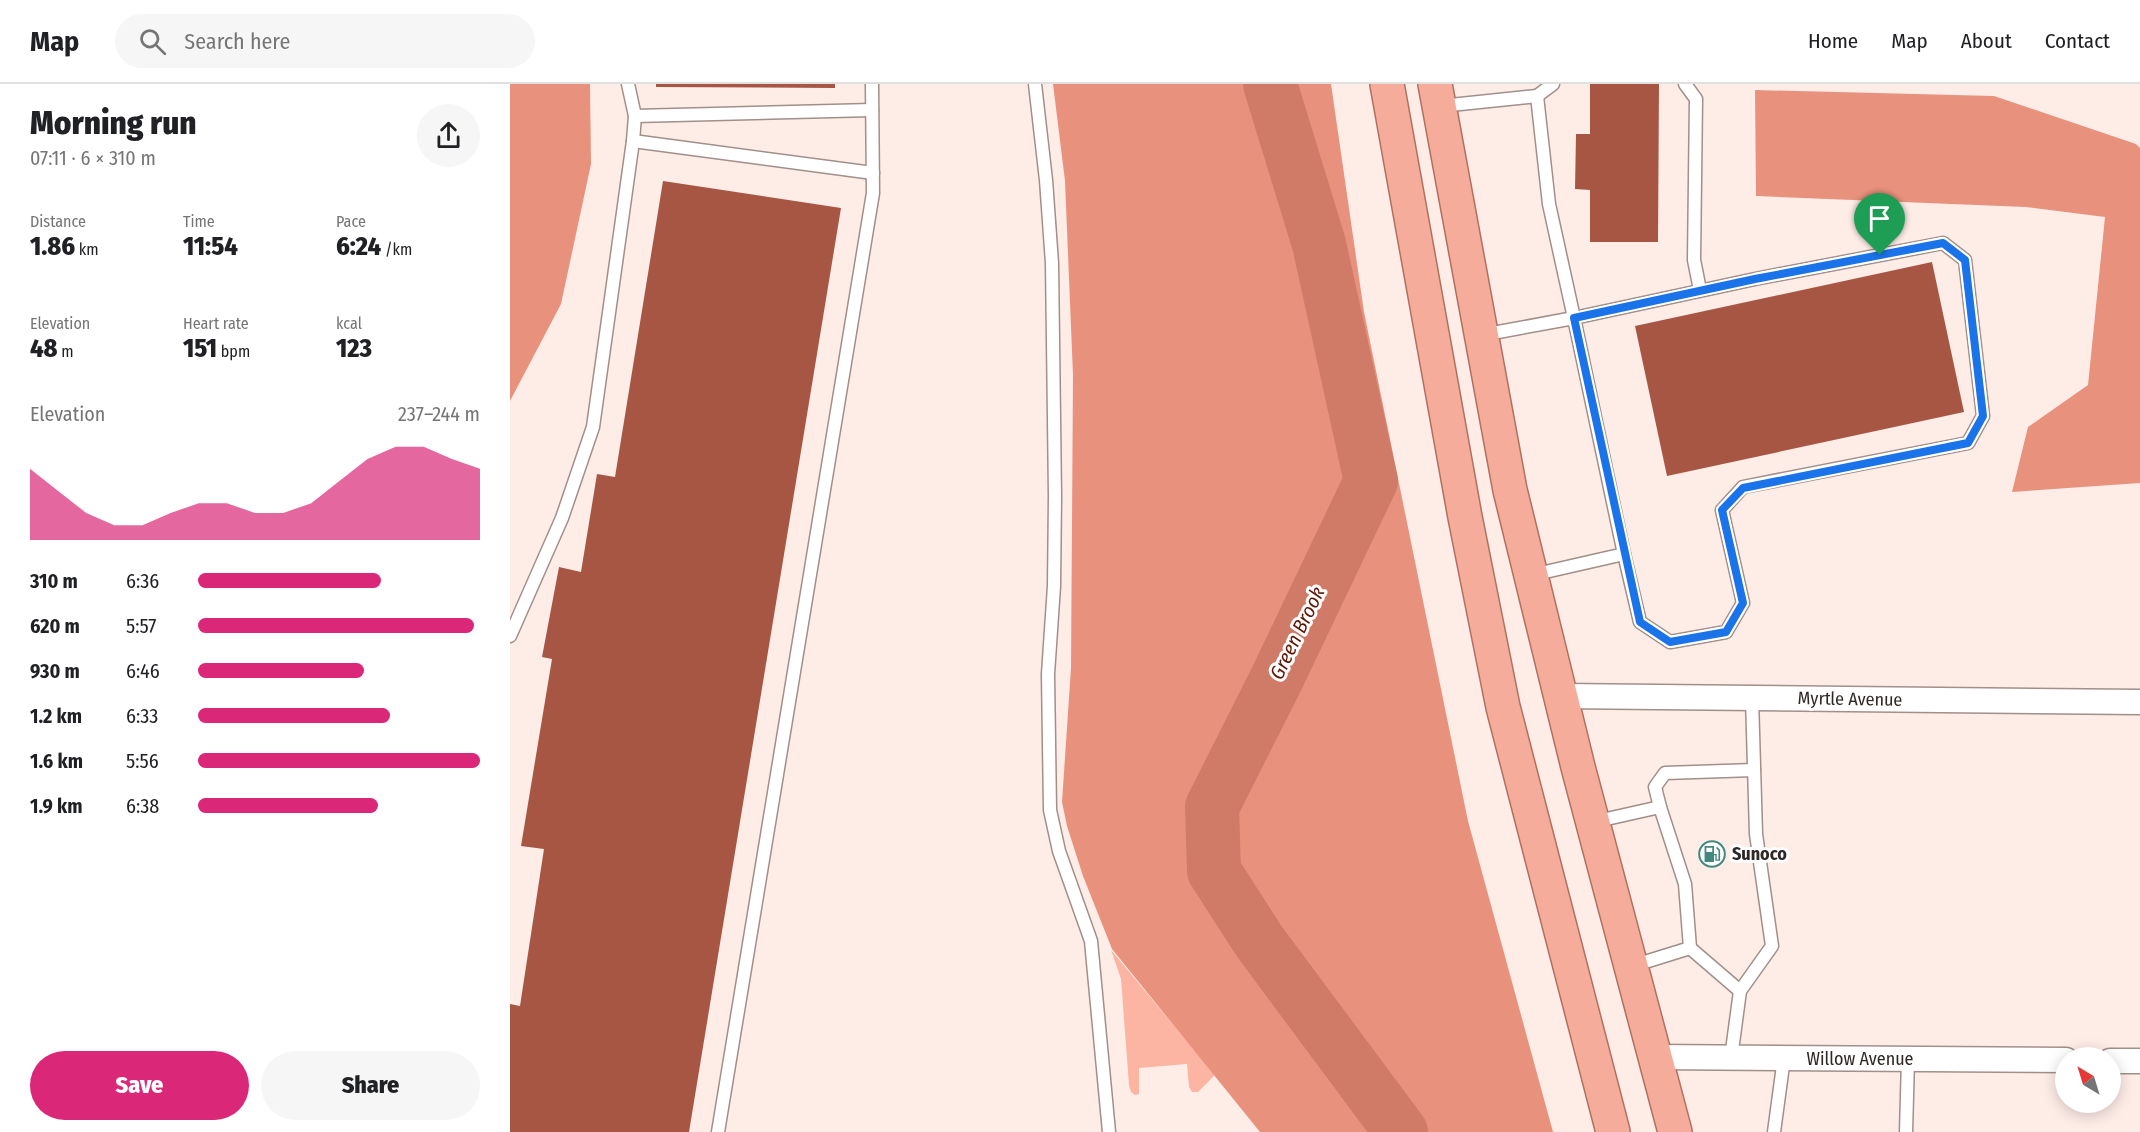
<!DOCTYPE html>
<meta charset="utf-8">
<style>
:root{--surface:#fff;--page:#f6f6f6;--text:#202124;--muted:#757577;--line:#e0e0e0;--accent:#db2777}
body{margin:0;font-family:"Fira Sans Condensed",sans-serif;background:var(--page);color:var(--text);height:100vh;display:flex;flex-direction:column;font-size:22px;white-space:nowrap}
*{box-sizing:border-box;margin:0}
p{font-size:20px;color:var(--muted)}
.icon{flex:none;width:33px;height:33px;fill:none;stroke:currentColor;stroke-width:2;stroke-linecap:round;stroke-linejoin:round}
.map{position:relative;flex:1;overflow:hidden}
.panel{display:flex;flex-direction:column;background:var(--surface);width:510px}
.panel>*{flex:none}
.needle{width:39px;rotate:322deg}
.tools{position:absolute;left:1545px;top:963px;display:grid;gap:12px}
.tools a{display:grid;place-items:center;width:66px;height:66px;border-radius:50%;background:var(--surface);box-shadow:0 3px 15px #0003;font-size:30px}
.pin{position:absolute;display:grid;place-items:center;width:51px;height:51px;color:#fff;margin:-62px -26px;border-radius:50% 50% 50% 0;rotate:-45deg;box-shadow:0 0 6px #0007}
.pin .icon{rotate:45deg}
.round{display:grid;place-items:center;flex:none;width:63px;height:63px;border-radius:32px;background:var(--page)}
.summary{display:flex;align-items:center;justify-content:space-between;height:102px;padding:0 30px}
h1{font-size:33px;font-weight:800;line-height:45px}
.metrics{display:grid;grid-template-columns:repeat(3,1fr);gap:9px;height:102px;padding:6px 30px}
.metrics div{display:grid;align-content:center}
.metrics b{font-size:26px;font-weight:800}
.metrics small{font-size:16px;font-weight:400}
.metrics p{font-size:16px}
.chart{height:168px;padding:12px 30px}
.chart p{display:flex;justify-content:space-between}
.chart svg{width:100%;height:108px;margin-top:6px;fill:var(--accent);opacity:.7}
.button{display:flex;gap:12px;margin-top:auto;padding:12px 30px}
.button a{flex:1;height:69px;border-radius:36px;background:var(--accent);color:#fff;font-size:24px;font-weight:800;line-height:69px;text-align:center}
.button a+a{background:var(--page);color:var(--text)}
ul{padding:0 30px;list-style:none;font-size:20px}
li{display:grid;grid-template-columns:96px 72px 1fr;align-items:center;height:45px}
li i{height:15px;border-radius:8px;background:var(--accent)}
header{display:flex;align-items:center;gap:36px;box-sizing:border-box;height:84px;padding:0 30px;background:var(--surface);border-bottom:2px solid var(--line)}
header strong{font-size:28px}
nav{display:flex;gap:33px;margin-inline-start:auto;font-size:21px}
.search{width:420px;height:54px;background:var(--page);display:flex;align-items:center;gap:15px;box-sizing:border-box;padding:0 21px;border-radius:33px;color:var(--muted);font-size:22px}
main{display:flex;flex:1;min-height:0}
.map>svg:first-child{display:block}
.green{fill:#fdb5a3}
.forest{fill:#e8927d}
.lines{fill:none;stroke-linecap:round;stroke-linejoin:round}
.river{stroke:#cf7b67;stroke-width:54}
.building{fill:#a65643}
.service-casing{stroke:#a08f8b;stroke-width:15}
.minor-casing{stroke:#a08f8b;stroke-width:27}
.trunk-casing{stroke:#af7061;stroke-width:36}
.service{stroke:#fff;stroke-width:12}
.minor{stroke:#fff;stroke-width:24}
.trunk{stroke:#f6ac9a;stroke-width:33}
.route-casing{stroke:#fff;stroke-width:12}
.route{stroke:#1a73e8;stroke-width:8}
.labels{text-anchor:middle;stroke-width:6;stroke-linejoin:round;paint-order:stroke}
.street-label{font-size:18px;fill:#2e2725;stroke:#fdfefd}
.poi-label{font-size:18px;font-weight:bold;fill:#2e2725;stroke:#fdfefd;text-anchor:start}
.water-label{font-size:20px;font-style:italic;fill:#601402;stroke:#fdfefd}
</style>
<header>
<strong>Map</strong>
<div class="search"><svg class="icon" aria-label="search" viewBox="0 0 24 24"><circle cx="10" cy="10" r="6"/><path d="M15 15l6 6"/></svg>Search here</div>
<nav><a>Home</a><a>Map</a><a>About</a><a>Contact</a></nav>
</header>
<main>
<section class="panel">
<div class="summary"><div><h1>Morning run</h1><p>07:11 · 6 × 310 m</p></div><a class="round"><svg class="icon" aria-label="share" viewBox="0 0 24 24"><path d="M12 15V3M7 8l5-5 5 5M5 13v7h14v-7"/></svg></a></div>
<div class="metrics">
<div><p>Distance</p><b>1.86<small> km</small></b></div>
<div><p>Time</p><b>11:54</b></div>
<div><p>Pace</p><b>6:24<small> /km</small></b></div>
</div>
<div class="metrics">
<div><p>Elevation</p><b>48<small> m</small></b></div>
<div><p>Heart rate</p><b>151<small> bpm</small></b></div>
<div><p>kcal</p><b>123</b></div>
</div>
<div class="chart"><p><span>Elevation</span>237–244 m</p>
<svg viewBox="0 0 160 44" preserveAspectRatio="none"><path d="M0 44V15L10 24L20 33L30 38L40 38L50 33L60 29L70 29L80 33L90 33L100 29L110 20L120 11L130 6L140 6L150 11L160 15V44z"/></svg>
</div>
<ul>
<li><b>310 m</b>6:36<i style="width:65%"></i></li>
<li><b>620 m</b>5:57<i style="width:98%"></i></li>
<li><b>930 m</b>6:46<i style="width:59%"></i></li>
<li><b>1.2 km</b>6:33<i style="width:68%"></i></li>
<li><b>1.6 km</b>5:56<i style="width:100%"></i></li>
<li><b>1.9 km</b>6:38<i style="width:64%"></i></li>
</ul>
<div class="button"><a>Save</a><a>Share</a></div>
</section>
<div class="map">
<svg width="1630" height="1048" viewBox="0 0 1630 1048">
<rect width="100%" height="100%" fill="#feece7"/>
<path class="green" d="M 601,866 L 705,991 L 688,1008 L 682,1008 L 679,1003 L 677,980 L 629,984 L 629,1010 L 625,1011 L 621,1008 L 619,1001 L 611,895 Z"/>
<g class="forest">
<path d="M 0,0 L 80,0 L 81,80 L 51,220 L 0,317 Z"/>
<path d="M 543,0 L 821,0 L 854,228 L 958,737 L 1043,1048 L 750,1048 L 602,865 L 573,792 L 557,742 L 552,718 L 561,584 L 563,291 L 555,97 Z"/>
<path d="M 1245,6 L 1484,12 L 1626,60 L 1630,64 L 1630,399 L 1502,408 L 1518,343 L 1578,301 L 1595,133 L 1516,123 L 1246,112 Z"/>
</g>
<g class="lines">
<path class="river" d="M 760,0 L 809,160 L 861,397 L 767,594 L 702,723 L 704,787 L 749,857 L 891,1048"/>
</g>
<g class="building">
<path d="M 146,0 L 325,0 L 325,4 L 146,3 Z"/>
<path d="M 1080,0 L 1149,0 L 1148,158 L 1080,158 L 1080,106 L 1065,105 L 1066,50 L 1080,50 Z"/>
<path d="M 153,97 L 331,124 L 179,1048 L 0,1048 L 0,920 L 10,922 L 34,765 L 11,762 L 42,575 L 32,573 L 49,483 L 71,488 L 87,390 L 105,393 Z"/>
<path d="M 1422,178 L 1454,328 L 1157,392 L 1125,242 Z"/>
</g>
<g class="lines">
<g class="service-casing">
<g id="service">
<path d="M 525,0 L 536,96 L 542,179 L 545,413 L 544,502 L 538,590 L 540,726 L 549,767 L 581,857 L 599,1048"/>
<path d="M 1175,0 L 1186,15 L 1184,176 L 1190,206"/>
<path d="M 1027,12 L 1043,0"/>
<path d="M 931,22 L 1027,12 L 1039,120 L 1064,234 L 1245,195 L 1433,159 L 1455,176 L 1473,332 L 1458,359 L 1233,403 L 1212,426 L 1233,519 L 1216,548 L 1160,558 L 1130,538 L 1114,470"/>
<path d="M 125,32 L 362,26"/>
<path d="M 123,57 L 363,89"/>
<path d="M 972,251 L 1064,234 L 1114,470 L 1022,491"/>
<path d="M 0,552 L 52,434 L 83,343 L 123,57 L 125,32 L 118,0"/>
<path d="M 1150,723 L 1145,703 L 1155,689 L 1244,686"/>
<path d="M 1083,738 L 1150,723 L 1175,800 L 1180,864 L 1122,882"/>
<path d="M 1180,864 L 1230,907"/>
<path d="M 1221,974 L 1230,907 L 1262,862 L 1246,750 L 1242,614"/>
<path d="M 208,1048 L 363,109 L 362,0"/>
<path d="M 1264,1048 L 1274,974"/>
<path d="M 1396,1048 L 1398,975"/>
</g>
</g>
<g class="minor-casing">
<g id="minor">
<path d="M 1051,612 L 1630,618"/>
<path d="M 1145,973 L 1556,976"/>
<path d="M 1600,977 L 1630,977"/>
</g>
</g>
<g class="trunk-casing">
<g id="trunk">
<path d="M 877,0 L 955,433 L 993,623 L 1103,1048"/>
<path d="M 925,0 L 1000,406 L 1068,683 L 1165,1048"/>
</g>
</g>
<use href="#service" class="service"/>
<use href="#minor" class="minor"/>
<use href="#trunk" class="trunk"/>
</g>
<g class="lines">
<g class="route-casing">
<path id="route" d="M 1433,159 L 1455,176 L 1473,332 L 1458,359 L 1233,404 L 1212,426 L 1233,519 L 1216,548 L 1160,558 L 1130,538 L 1064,234 L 1245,195 Z"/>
</g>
<use href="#route" class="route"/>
</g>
<defs>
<g id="fuel-ring" transform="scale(1.35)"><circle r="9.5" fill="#fdfefd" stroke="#42887f" stroke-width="1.5"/><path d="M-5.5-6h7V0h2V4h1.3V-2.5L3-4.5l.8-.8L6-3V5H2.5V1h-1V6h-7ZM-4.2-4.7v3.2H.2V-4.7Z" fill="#42887f"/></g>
</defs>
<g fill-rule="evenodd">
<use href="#fuel-ring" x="1202" y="770"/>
</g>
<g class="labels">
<g class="street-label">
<text transform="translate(1340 615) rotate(1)" y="6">Myrtle Avenue</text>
<text x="1350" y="981">Willow Avenue</text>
</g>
<g class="poi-label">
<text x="1222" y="776">Sunoco</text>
</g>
<g class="water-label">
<text transform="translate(787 549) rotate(-64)" y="7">Green Brook</text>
</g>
</g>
</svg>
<div class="tools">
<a><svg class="needle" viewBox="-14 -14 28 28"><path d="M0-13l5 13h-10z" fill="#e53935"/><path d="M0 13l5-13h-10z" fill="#757577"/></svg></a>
</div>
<div class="pin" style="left:1370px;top:171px;background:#1e9e55"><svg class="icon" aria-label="arrive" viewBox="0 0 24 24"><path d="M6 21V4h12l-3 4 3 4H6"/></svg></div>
</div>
</main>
